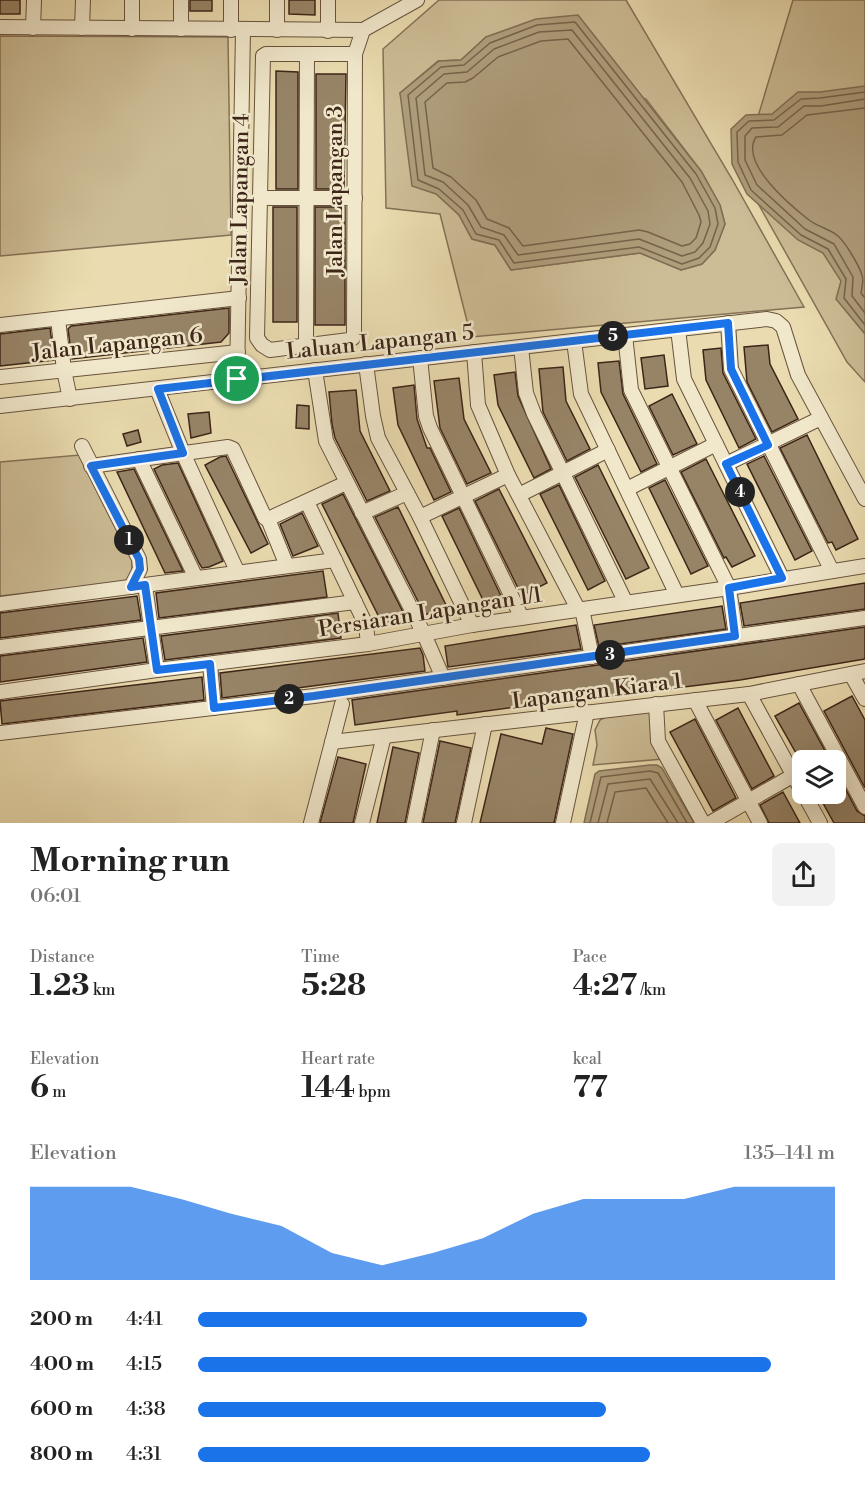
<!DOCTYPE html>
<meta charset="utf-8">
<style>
:root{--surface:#fff;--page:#f2f2f2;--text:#222;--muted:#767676;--accent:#1a73e8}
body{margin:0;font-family:"Libre Bodoni",serif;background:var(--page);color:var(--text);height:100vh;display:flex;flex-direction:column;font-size:22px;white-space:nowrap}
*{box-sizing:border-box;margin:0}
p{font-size:20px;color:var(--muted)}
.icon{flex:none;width:33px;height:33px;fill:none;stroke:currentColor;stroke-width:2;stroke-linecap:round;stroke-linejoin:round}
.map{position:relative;height:823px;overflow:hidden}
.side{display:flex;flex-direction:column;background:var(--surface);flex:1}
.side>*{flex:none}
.fabs{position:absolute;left:792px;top:750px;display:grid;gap:12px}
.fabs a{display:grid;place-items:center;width:54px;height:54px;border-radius:9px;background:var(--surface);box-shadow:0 6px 24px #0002;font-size:30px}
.pin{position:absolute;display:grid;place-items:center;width:51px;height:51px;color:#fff;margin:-26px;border:3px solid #fff;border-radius:50%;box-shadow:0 2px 6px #0007}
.km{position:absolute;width:30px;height:30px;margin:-15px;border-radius:50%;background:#222;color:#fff;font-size:16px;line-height:30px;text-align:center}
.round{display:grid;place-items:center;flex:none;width:63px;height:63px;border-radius:9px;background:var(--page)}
.headline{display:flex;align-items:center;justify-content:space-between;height:102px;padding:0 30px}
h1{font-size:33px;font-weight:800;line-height:45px}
.stats{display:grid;grid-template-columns:repeat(3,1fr);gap:9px;height:102px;padding:6px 30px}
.stats div{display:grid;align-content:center}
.stats b{font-size:30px;font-weight:800}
.stats small{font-size:16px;font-weight:400}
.stats p{font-size:16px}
.chart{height:168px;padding:12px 30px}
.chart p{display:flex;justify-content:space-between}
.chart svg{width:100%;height:108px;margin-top:6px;fill:var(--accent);opacity:.7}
ul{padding:0 30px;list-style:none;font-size:20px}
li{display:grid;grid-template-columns:96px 72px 1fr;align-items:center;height:45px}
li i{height:15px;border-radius:8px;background:var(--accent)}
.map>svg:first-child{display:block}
.green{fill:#cdbd96;stroke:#857157;stroke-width:1.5;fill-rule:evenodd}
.water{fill:#af9e7c;stroke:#816e54;stroke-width:1.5}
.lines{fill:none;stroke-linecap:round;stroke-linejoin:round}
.shore{stroke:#76624a;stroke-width:1.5}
.building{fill:#978467;stroke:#3d2518;stroke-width:1.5}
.minor-casing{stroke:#68533e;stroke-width:16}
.minor{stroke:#f1e8cc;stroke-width:14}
.route-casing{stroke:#fff;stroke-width:12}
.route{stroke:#1a73e8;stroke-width:8}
.labels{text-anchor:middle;stroke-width:5;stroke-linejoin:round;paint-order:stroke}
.street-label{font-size:22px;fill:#3d2518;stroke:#f1e8cc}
</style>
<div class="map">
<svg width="865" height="823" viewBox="0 0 865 823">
<rect width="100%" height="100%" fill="#eadcb0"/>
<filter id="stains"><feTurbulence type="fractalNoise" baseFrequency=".00333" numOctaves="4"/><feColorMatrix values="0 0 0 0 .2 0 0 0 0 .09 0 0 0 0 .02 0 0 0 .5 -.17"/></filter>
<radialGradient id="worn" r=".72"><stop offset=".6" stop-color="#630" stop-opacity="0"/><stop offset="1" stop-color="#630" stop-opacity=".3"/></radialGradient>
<g class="green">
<path d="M 439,0 L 626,0 L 732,179 L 804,307 L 471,337 L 440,214 L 386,208 L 383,49 ZM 486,37 L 646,99 L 701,171 L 720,205 L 725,224 L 715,250 L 702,264 L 681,270 L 640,253 L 511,270 L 495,245 L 472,239 L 459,215 L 436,193 L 400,93 L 438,61 L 461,60 Z"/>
<path d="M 793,0 L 865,0 L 865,382 L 847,362 L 741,173 Z"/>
<path d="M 0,36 L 228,37 L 231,235 L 0,256 Z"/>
<path d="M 80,455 L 132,557 L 132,574 L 124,582 L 0,596 L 0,462 Z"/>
<path d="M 651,710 L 663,759 L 593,765 L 597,745 L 595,730 L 600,720 L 608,716 Z"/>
</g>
<g class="water">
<path d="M 578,15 L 701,171 L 720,205 L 725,224 L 715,250 L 702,264 L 681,270 L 640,253 L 511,270 L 495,245 L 472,239 L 459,215 L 436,194 L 412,186 L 400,93 L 439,61 L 461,60 L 486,37 L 536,19 Z"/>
<path d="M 865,86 L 865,334 L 836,299 L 841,281 L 823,253 L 798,240 L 747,194 L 732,164 L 731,129 L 746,115 L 772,114 L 798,92 L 820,92 Z"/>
<path d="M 650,765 L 657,765 L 662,768 L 694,823 L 584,823 L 595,774 L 599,771 Z"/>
</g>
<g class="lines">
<g class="shore">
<path d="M 575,22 L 696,174 L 715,208 L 718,224 L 710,247 L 699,258 L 682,264 L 639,247 L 514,263 L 499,240 L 476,234 L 463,210 L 439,189 L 418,180 L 408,95 L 441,67 L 464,65 L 490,43 L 537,25 Z"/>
<path d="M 572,30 L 690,178 L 708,211 L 710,224 L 703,243 L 695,252 L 682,256 L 639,239 L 518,255 L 504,235 L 481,227 L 468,205 L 443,182 L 425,175 L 416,98 L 444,74 L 467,72 L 494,49 L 539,32 Z"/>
<path d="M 568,39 L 682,182 L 699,215 L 701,222 L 696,238 L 690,244 L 682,246 L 648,232 L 639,230 L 523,246 L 509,228 L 487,219 L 476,200 L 451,177 L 433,168 L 425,102 L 447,83 L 465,82 L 473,78 L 498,57 L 541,41 Z"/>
<path d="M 865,92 L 820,98 L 801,99 L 774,120 L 749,121 L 737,132 L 738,162 L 751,190 L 801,235 L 828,249 L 846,279 L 844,298 L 865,325"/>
<path d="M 865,99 L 821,106 L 804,106 L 778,127 L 752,128 L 745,136 L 745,160 L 757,185 L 805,229 L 834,244 L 853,277 L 852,296 L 865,313"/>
<path d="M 865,108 L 807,115 L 782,135 L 756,137 C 739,163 791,206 809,220 C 818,227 830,229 838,236 C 845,242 859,265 862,275 C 864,281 862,287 861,293 L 865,298"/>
<path d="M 590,823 L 601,777 L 650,771 L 658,773 L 687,823"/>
<path d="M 598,823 L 608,784 L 650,779 L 678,823"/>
<path d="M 607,823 L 615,792 L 646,788 L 668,823"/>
</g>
</g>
<g class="building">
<rect x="0" y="0" width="20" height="14"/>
<rect x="190" y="0" width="22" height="11"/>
<path d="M 289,0 L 315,0 L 315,15 L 289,14 Z"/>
<path d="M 276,71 L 298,72 L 298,189 L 276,189 Z"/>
<path d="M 316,74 L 346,74 L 344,189 L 316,189 Z"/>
<rect x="273" y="207" width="24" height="115"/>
<rect x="315" y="207" width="30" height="118"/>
<path d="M 229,308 L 229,333 L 221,342 L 72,359 L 68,329 L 71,326 Z"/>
<path d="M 50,328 L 54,360 L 0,366 L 0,334 Z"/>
<path d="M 768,345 L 770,364 L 798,419 L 772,432 L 747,382 L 744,347 Z"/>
<path d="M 721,348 L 723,373 L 756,439 L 739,448 L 706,380 L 703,350 Z"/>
<path d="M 664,355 L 668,386 L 645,389 L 641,358 Z"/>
<path d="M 619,361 L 623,394 L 657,464 L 641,472 L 601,392 L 598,363 Z"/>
<path d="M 563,367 L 566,401 L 590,449 L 567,461 L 543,412 L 539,369 Z"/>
<path d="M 515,372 L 518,396 L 551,469 L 534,478 L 498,405 L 494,375 Z"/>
<path d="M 459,378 L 464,419 L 491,473 L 467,484 L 440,428 L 434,381 Z"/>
<path d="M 414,385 L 417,419 L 427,448 L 430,448 L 451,492 L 434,500 L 398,425 L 393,388 Z"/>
<path d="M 356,390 L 360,431 L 390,491 L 367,501 L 335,438 L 332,424 L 329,392 Z"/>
<path d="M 672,394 L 697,444 L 673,455 L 649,406 Z"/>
<path d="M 297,405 L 309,406 L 309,429 L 296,428 Z"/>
<path d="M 209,412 L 211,433 L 191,438 L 188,414 Z"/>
<path d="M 138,430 L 141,442 L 127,446 L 123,434 Z"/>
<path d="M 807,435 L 858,539 L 836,550 L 832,542 L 828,543 L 780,448 Z"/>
<path d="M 226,456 L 268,544 L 251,553 L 205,465 L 220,457 Z"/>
<path d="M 764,456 L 812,551 L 795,560 L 747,464 Z"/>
<path d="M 706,459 L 755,556 L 732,567 L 726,557 L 724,558 L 681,472 Z"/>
<path d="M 178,463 L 223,561 L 209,567 L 202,568 L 199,563 L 154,469 L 162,465 Z"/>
<path d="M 598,465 L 649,568 L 626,579 L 575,477 Z"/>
<path d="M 134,469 L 183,571 L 182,571 L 165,573 L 117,472 Z"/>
<path d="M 665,480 L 708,566 L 691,574 L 649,488 Z"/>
<path d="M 559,485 L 605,581 L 588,590 L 540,494 Z"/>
<path d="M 499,489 L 547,583 L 523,595 L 519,587 L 518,588 L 475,501 Z"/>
<path d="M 343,494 L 404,614 L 383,625 L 322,504 Z"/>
<path d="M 398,507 L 446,605 L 425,615 L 375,517 Z"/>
<path d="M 459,508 L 501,596 L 485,604 L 442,516 Z"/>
<path d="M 302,513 L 318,546 L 293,556 L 280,524 Z"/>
<path d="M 323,571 L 327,597 L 159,618 L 156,593 Z"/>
<path d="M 865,583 L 865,609 L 744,626 L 740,603 Z"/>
<path d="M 137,596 L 141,620 L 0,638 L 0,613 Z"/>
<path d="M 722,606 L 726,629 L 599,647 L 594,625 Z"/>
<path d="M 338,613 L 341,638 L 165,660 L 161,636 Z"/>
<path d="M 576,625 L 581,649 L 448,667 L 445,646 Z"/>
<path d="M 865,627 L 865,659 L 740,680 L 604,697 L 604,695 L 457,715 L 457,711 L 355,725 L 352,700 Z"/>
<path d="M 143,638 L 147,662 L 0,682 L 0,656 Z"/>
<path d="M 420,648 L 423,655 L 425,671 L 222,698 L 220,673 Z"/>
<path d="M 202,677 L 204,700 L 2,724 L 0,701 Z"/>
<path d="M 852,696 L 865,720 L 865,788 L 824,711 Z"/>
<path d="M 799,703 L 830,760 L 800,760 L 775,716 Z"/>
<path d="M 738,708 L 774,776 L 752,789 L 716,720 Z"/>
<path d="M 695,719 L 736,798 L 713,811 L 670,732 Z"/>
<path d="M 546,728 L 573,734 L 554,823 L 480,823 L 501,734 L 542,744 Z"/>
<path d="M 440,741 L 471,748 L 455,823 L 423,823 Z"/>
<path d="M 393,747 L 419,753 L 405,823 L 377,823 Z"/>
<path d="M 338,757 L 366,764 L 353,823 L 320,823 Z"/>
<path d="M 836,771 L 857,811 L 865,816 L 865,823 L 834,823 L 818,794 L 836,794 Z"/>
<path d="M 783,792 L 800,823 L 769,823 L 760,805 Z"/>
</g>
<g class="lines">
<g class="minor-casing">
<g id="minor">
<path d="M 0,27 L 363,30 L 355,54 L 354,333 L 353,338 L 349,340 L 270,350 L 262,345 L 257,338 L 263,56 L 266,54 L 355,54"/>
<path d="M 33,28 L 34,0"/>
<path d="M 82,28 L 83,0"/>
<path d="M 132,29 L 132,0"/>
<path d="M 181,29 L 181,0"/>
<path d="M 231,30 L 231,0"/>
<path d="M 277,30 L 277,0"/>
<path d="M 363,30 L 417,0"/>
<path d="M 328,31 L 328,0"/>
<path d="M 260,198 L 355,198"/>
<path d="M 58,319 L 64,370 L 70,399"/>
<path d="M 728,323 L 731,369 L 832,571"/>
<path d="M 0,325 L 239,298"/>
<path d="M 678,329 L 684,379 L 782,578"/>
<path d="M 625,335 L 631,390 L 729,588 L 736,636"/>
<path d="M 574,341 L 581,394 L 677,595"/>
<path d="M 306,345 L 307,54"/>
<path d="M 521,347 L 526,393 L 534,414 L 626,603"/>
<path d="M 474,352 L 478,405 L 508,475 L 578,609"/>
<path d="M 420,358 L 426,416 L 430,428 L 522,618"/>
<path d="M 366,364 L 373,416 L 378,438 L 420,517 L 472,625"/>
<path d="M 315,370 L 326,441 L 424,634 L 443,678"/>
<path d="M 0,377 L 238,352"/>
<path d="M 237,379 L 243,30"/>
<path d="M 157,389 L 183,453 L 238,573"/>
<path d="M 0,406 L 767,319 L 776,321 L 783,327 L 798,375 L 865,499"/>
<path d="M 82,446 L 139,559 L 140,569 L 131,587"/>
<path d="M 139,459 L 196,578"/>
<path d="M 726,464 L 821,418"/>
<path d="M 91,466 L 228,447 L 233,449 L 265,518 L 268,519 L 346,483"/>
<path d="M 627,489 L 716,444"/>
<path d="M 519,495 L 608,450"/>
<path d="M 307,502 L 366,625 L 368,644"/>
<path d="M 362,513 L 407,493"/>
<path d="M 420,517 L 508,475"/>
<path d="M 268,519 L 287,566"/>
<path d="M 145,585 L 157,670"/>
<path d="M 0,604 L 335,560"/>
<path d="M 582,609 L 592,657"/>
<path d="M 0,647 L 355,602"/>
<path d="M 210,664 L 214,708"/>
<path d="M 851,674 L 865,699"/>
<path d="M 799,684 L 865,807"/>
<path d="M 0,692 L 157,670 L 368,644 L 472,625 L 729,588 L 865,566"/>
<path d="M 749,694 L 802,791"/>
<path d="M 695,700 L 760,823"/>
<path d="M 656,704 L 658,741 L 703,823"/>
<path d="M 0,733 L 314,696 L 865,618"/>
<path d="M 332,742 L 749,694 L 865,671"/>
<path d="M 804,794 L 820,823"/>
<path d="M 311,823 L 342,704"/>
<path d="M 362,823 L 384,736"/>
<path d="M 414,823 L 433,730"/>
<path d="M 464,823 L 485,724"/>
<path d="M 563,823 L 587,712"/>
<path d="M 710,823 L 794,775"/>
</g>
</g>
<use href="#minor" class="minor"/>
</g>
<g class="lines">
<g class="route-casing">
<path id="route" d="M 728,323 L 731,369 L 768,445 L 726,464 L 782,578 L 729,588 L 735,636 L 314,696 L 214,708 L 210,664 L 157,670 L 145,585 L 131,587 L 140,569 L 139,559 L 91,466 L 183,453 L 158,389 Z"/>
</g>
<use href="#route" class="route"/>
</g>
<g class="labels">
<g class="street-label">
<text transform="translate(334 191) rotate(-90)" y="8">Jalan Lapangan 3</text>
<text transform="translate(239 199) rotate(-89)" y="8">Jalan Lapangan 4</text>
<text transform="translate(380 341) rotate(-6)" y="8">Laluan Lapangan 5</text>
<text transform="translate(117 343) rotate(-6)" y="8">Jalan Lapangan 6</text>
<text transform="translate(430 611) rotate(-9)" y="8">Persiaran Lapangan 1/1</text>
<text transform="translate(597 690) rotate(-7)" y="8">Lapangan Kiara 1</text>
</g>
</g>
<rect width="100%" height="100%" filter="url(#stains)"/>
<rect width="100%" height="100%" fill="url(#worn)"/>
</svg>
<div class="fabs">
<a><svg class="icon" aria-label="layers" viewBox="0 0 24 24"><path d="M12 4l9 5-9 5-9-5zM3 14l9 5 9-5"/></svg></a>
</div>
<div class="pin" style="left:237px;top:379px;background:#1e9e55"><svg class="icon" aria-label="arrive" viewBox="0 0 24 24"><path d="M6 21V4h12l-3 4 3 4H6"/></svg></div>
<b class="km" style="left:129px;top:540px">1</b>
<b class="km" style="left:289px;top:699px">2</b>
<b class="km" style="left:610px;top:655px">3</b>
<b class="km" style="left:740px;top:492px">4</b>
<b class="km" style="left:613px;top:336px">5</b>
</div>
<section class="side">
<div class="headline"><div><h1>Morning run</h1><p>06:01</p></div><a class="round"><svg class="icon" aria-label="share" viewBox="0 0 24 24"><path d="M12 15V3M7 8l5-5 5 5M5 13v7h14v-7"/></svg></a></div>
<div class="stats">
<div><p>Distance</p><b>1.23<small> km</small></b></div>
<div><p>Time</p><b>5:28</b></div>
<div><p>Pace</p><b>4:27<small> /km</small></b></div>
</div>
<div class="stats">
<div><p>Elevation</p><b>6<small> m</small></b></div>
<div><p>Heart rate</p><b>144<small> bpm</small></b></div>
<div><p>kcal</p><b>77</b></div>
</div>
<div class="chart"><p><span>Elevation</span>135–141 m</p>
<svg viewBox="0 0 160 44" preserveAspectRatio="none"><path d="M0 44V6L10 6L20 6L30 11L40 17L50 22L60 33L70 38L80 33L90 27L100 17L110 11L120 11L130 11L140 6L150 6L160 6V44z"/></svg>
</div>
<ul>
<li><b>200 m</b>4:41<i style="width:61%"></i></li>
<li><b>400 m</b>4:15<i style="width:90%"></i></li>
<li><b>600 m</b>4:38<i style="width:64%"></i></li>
<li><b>800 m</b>4:31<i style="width:71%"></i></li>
</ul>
</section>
